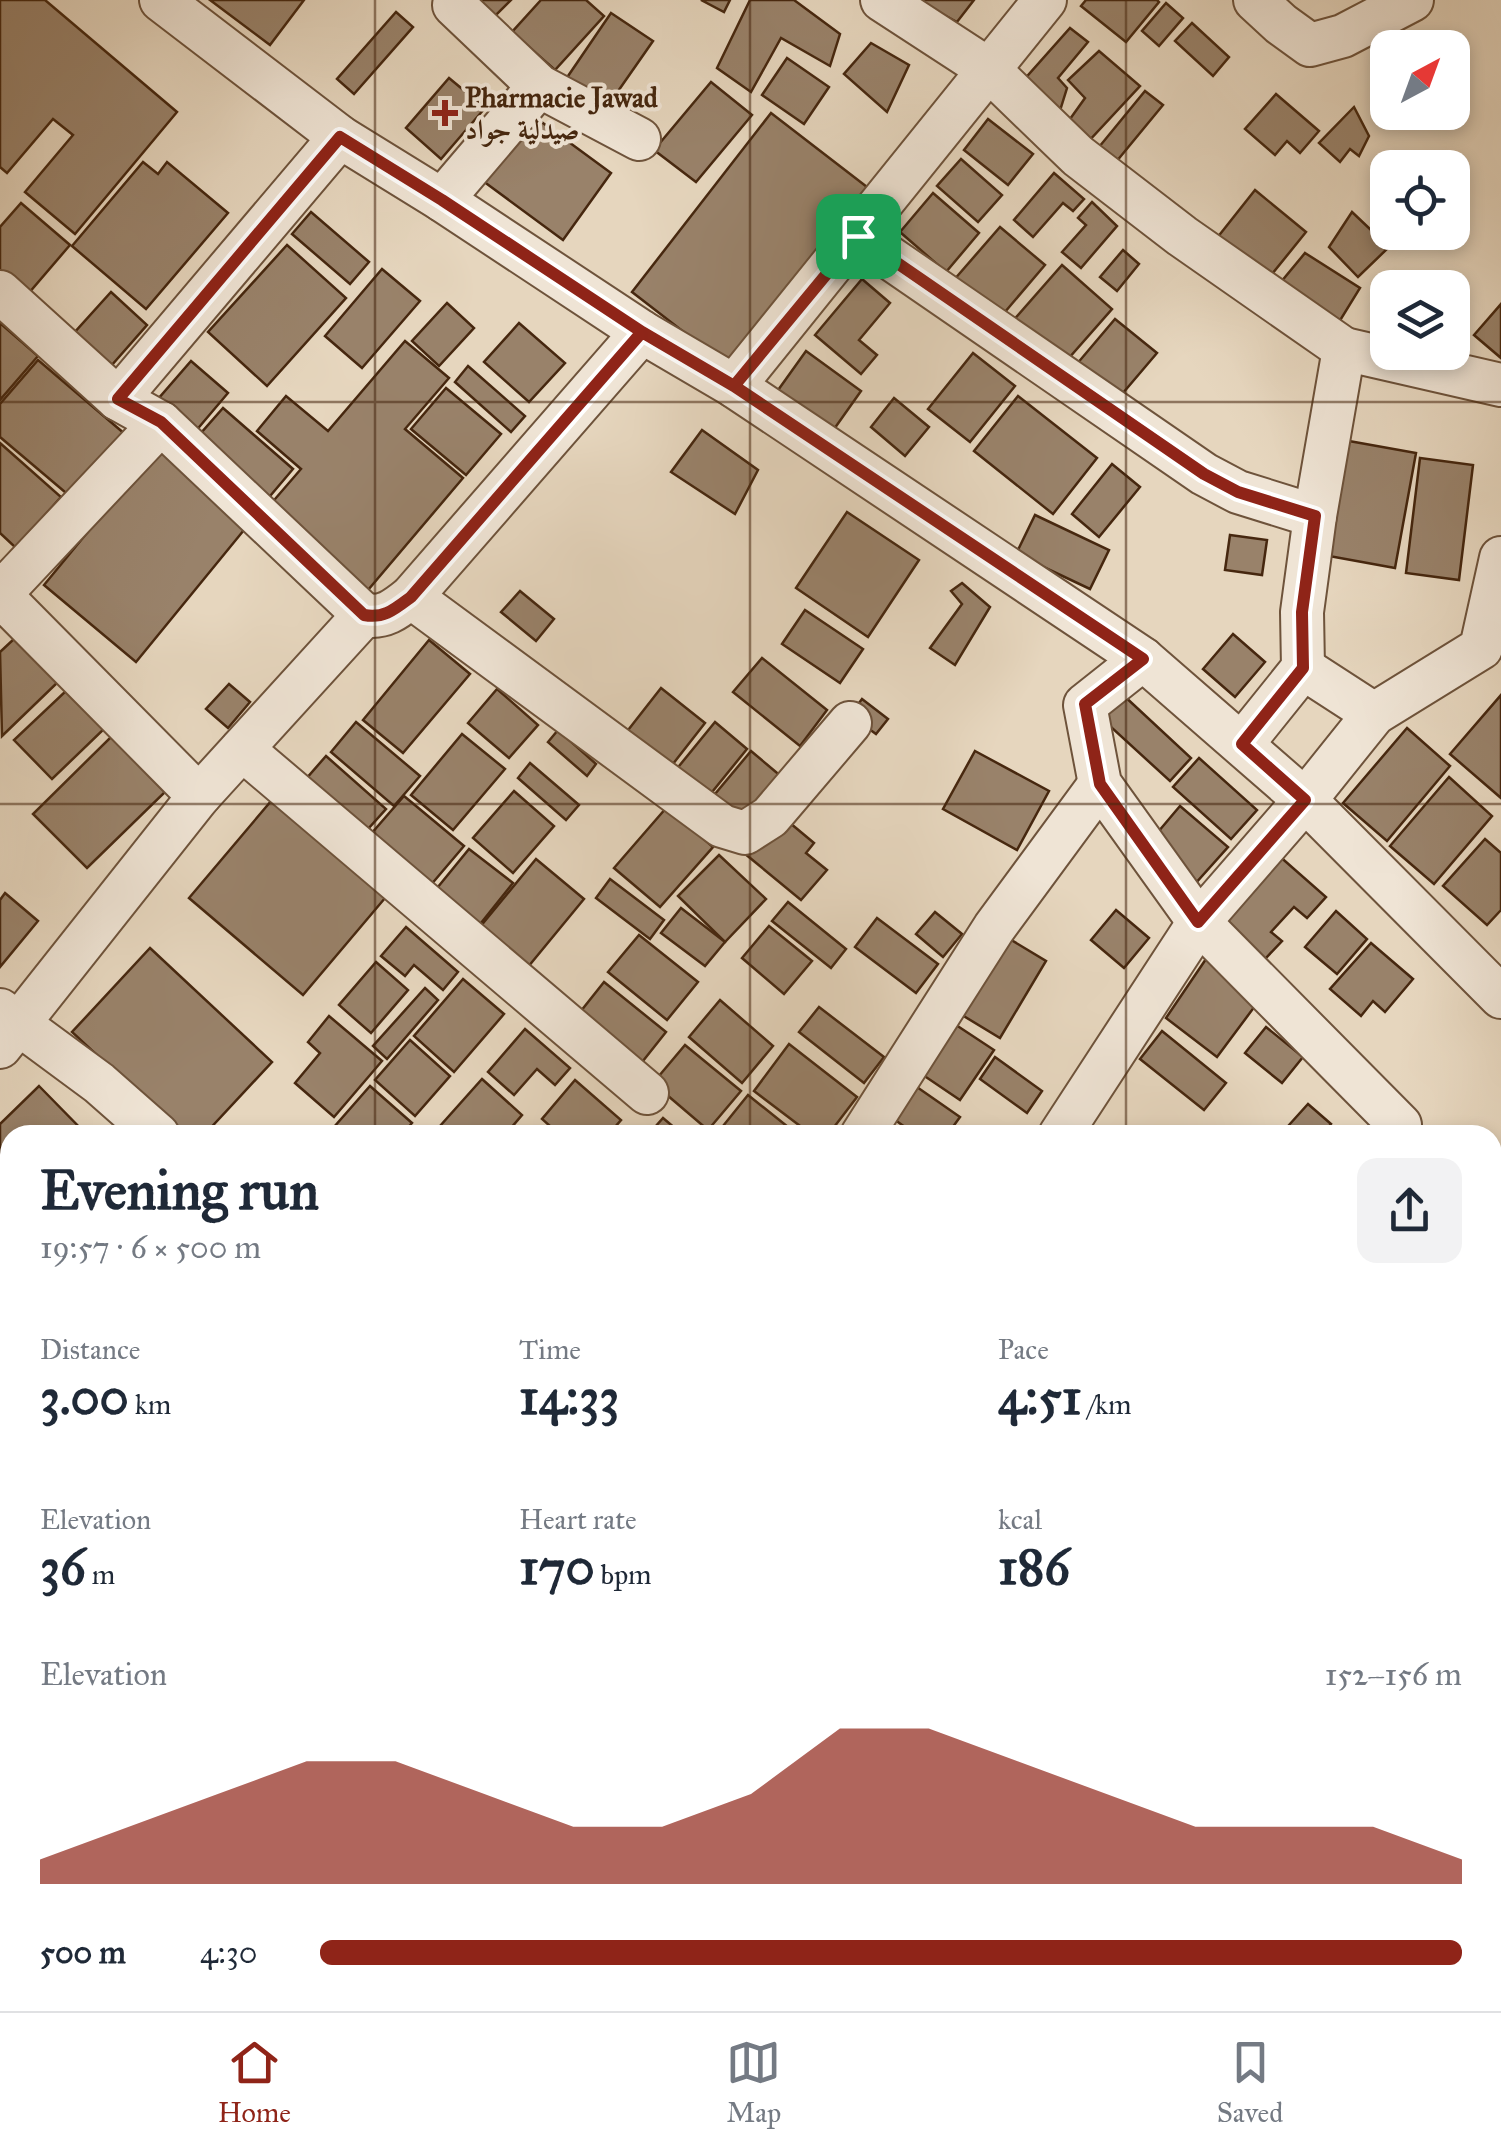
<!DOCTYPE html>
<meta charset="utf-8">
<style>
:root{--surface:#fff;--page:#f2f2f3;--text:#1f2937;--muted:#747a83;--line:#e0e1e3;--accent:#8f2418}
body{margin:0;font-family:"IM FELL Great Primer",Amiri,serif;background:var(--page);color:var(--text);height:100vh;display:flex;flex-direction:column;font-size:38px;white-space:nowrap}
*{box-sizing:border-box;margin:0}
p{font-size:32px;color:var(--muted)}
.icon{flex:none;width:55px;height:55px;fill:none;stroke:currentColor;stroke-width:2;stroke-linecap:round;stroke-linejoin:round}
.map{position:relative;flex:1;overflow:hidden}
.details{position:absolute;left:0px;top:1125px;width:1502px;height:888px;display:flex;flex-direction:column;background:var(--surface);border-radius:30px 30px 0 0;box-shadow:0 5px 15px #0003}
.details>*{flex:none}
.needle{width:65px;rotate:41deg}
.controls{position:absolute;left:1370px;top:30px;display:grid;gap:20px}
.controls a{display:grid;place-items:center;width:100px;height:100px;border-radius:20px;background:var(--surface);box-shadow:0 5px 15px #0003;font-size:50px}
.pin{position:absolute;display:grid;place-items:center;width:85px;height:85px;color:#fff;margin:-42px;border-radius:20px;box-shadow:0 5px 15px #0006}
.round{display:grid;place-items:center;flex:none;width:105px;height:105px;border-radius:20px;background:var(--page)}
.head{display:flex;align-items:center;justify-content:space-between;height:170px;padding:0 40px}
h1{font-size:55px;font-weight:800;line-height:75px}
.figures{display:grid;grid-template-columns:repeat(3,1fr);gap:15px;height:170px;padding:10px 40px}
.figures div{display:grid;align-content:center}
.figures b{font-size:50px;font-weight:800}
.figures small{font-size:28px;font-weight:400}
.figures p{font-size:28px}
.chart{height:280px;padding:20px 40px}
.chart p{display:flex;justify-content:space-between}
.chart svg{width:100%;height:180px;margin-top:10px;fill:var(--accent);opacity:.7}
ul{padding:0 40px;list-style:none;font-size:32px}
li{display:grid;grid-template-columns:160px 120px 1fr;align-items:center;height:75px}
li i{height:25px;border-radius:12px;background:var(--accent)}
.dock{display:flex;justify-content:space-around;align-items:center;height:140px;border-top:2px solid var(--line);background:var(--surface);font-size:28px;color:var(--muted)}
.dock a{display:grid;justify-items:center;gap:5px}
.dock .on{color:var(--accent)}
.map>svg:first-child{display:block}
.building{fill:#99826a;stroke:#46270f;stroke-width:2.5}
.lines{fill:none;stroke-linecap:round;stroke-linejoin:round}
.pedestrian-casing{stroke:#6e533b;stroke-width:36}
.minor-casing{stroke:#6e533b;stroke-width:46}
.secondary-casing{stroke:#46270f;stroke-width:59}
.pedestrian{stroke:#efe4d5;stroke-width:32}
.minor{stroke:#efe4d5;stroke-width:42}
.secondary{stroke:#efe4d5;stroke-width:55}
.route-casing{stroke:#fff;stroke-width:20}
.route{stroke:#8f2418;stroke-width:12}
.grid{fill:none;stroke:#46270f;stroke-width:2.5;stroke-opacity:0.55}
.poi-dot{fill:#8f2418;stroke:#efe4d5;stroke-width:4}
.labels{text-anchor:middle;stroke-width:8;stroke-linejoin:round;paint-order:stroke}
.poi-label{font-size:28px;font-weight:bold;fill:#46270f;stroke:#efe4d5;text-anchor:start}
</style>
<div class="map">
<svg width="1501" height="2011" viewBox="0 0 1501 2011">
<rect width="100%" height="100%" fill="#e6d6be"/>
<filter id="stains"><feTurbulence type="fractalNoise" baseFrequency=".002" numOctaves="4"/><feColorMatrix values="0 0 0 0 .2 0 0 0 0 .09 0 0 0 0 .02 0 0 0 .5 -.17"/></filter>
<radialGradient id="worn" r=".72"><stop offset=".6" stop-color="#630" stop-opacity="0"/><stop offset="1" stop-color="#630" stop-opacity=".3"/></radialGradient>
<g class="building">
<path d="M 0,0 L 45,0 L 177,112 L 75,234 L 25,192 L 73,135 L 53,119 L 7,173 L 0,167 Z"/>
<path d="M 210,0 L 304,0 L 270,45 Z"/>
<path d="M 471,0 L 511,0 L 489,22 Z"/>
<path d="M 541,0 L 586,0 L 604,16 L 555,70 L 512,32 Z"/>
<path d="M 701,0 L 730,0 L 724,12 Z"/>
<path d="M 750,0 L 794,0 L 840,34 L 830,66 L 781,38 L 751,92 L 717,68 Z"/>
<path d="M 916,0 L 974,0 L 957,22 Z"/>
<path d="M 1086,0 L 1157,0 L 1159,2 L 1126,42 L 1081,6 Z"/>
<path d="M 1166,3 L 1183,18 L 1159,46 L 1142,31 Z"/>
<path d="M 396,12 L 413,27 L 354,94 L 337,79 Z"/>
<path d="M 611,13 L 653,41 L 607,107 L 566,79 Z"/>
<path d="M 1192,23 L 1229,57 L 1213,76 L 1175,41 Z"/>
<path d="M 1070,28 L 1088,42 L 1058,78 L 1067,88 L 1058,117 L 1022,82 Z"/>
<path d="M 871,43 L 909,65 L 887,112 L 844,74 Z"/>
<path d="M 1099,51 L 1140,86 L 1086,144 L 1065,126 L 1085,98 L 1068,80 Z"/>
<path d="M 787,58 L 829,87 L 804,124 L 762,95 Z"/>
<path d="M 449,78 L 485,108 L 441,159 L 406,128 Z"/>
<path d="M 711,82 L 752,115 L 696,182 L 654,150 Z"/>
<path d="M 1145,91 L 1163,105 L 1116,162 L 1099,147 Z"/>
<path d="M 1276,94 L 1319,131 L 1300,153 L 1287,141 L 1275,155 L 1245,129 Z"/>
<path d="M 1354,107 L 1369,136 L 1359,156 L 1350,149 L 1340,162 L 1319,143 Z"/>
<path d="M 771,113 L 867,187 L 729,367 L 632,292 Z"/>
<path d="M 532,115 L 611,173 L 563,240 L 483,181 Z"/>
<path d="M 988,119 L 1033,154 L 1008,185 L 964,150 Z"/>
<path d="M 961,159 L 1002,195 L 978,222 L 937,186 Z"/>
<path d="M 143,162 L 158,174 L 167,162 L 228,213 L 146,309 L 72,246 Z"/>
<path d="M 1054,173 L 1084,199 L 1073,211 L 1063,203 L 1033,237 L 1014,220 Z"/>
<path d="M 1255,190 L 1306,232 L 1264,284 L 1213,243 Z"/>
<path d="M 933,193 L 979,233 L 946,272 L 900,232 Z"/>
<path d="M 1092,202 L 1117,226 L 1081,268 L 1062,252 L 1086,225 L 1078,218 Z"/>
<path d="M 21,203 L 70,245 L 28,294 L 0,270 L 0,227 Z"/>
<path d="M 311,212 L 369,262 L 350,284 L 292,234 Z"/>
<path d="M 1352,212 L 1389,247 L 1358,277 L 1329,247 Z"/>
<path d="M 1000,227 L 1045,265 L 999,319 L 953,281 Z"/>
<path d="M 287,245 L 346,298 L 267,386 L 208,332 Z"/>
<path d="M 1123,250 L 1139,264 L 1117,291 L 1100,277 Z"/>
<path d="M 1305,253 L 1360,288 L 1336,327 L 1276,288 Z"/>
<path d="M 1062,265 L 1112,309 L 1061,367 L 1011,323 Z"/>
<path d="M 382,269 L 420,301 L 362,368 L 325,336 Z"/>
<path d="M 862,279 L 890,303 L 859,340 L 877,355 L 861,374 L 815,335 Z"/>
<path d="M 111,292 L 147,325 L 111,366 L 74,333 Z"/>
<path d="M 447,303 L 474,328 L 439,366 L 412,341 Z"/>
<path d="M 1501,304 L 1501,358 L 1474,335 Z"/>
<path d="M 1115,319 L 1157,353 L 1117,400 L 1076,365 Z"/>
<path d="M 0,323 L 38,356 L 0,400 Z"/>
<path d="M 519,323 L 565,363 L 529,402 L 484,362 Z"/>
<path d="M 405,341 L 449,378 L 405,429 L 463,478 L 368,590 L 269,506 L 301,469 L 257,431 L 286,396 L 328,431 Z"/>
<path d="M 806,351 L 861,391 L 832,432 L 776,393 Z"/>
<path d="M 973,353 L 1015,386 L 970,442 L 928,409 Z"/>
<path d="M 38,360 L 126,435 L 72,498 L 0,437 L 0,404 Z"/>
<path d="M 191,361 L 228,393 L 189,439 L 152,406 Z"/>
<path d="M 468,366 L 525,416 L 511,432 L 455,382 Z"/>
<path d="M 446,388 L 501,434 L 466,475 L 411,429 Z"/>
<path d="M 1018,396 L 1097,458 L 1053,514 L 974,451 Z"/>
<path d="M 894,398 L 929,427 L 905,456 L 871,427 Z"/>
<path d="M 223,408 L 293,469 L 265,502 L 194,441 Z"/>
<path d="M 702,430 L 758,470 L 735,514 L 671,472 Z"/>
<path d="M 1349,441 L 1416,453 L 1395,568 L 1329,556 Z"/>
<path d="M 0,443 L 61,497 L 16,548 L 0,533 Z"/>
<path d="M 161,443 L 253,519 L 136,662 L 44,585 Z"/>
<path d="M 1420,458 L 1473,465 L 1459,580 L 1406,573 Z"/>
<path d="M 1112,464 L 1140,487 L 1099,537 L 1072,514 Z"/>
<path d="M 847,512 L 919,560 L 868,637 L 796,588 Z"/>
<path d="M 1035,515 L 1109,550 L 1090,589 L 1016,554 Z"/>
<path d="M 1230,535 L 1267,540 L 1262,575 L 1225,570 Z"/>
<path d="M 962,583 L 990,607 L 955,665 L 930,648 L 962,604 L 951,591 Z"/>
<path d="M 520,591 L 554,619 L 536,641 L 501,612 Z"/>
<path d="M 805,610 L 863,649 L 840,683 L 782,644 Z"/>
<path d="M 1233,634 L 1265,662 L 1235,697 L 1203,669 Z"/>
<path d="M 15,638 L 58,682 L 2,736 L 0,652 Z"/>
<path d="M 429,640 L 470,674 L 403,753 L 363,720 Z"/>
<path d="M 762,658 L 827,710 L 800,746 L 733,692 Z"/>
<path d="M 229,684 L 250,702 L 228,728 L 206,709 Z"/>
<path d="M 661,688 L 705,723 L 669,769 L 625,734 Z"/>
<path d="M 68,689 L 105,728 L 52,779 L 14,740 Z"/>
<path d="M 497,689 L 538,725 L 509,758 L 468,723 Z"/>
<path d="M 1121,693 L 1191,758 L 1170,781 L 1100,717 Z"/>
<path d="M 1501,695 L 1501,798 L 1450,754 Z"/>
<path d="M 862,699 L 888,719 L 876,734 L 850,715 Z"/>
<path d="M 356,722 L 420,776 L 394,806 L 331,752 Z"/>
<path d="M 715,722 L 747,749 L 708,797 L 675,771 Z"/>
<path d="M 1407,728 L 1450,766 L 1387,841 L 1343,803 Z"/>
<path d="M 558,730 L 596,764 L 587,776 L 548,742 Z"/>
<path d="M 462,734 L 505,769 L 453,830 L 411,795 Z"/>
<path d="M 111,737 L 165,792 L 87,868 L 33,814 Z"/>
<path d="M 751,751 L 783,778 L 744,826 L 710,800 Z"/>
<path d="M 975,751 L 1049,791 L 1017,850 L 943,809 Z"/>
<path d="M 326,756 L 386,809 L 358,840 L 299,787 Z"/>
<path d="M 1199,758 L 1257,810 L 1231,839 L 1173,787 Z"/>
<path d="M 530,763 L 579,805 L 566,820 L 518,778 Z"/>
<path d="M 1449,777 L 1492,816 L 1434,884 L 1390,846 Z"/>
<path d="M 514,791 L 554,826 L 513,873 L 473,838 Z"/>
<path d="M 277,794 L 391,891 L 303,995 L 189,898 Z"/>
<path d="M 404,796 L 464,846 L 424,893 L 364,842 Z"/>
<path d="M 1180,806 L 1228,847 L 1194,885 L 1147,845 Z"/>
<path d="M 667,807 L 713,847 L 660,907 L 614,868 Z"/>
<path d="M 778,813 L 814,843 L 806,853 L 827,870 L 801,900 L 744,853 Z"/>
<path d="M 1485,839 L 1501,853 L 1501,910 L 1487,925 L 1443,886 Z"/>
<path d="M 469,849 L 513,883 L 477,928 L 433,893 Z"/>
<path d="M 1277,854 L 1326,897 L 1307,918 L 1294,907 L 1271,932 L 1282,941 L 1265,959 L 1219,919 Z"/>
<path d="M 719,855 L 766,899 L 725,942 L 678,896 Z"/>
<path d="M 536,859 L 584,899 L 523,973 L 475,933 Z"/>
<path d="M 610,879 L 664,920 L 650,939 L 596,898 Z"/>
<path d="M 5,893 L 38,921 L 0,967 L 0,900 Z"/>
<path d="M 788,902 L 846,949 L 831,968 L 772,921 Z"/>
<path d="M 681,908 L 725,942 L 705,966 L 661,933 Z"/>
<path d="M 1116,910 L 1149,938 L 1124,968 L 1091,940 Z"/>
<path d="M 1336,911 L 1367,939 L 1337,974 L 1305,947 Z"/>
<path d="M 935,912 L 962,934 L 943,957 L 916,934 Z"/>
<path d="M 877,918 L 938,964 L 916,993 L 855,947 Z"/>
<path d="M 769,926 L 812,961 L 784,994 L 742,958 Z"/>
<path d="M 406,927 L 458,972 L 443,990 L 414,965 L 405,976 L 381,956 Z"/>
<path d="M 639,935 L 698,982 L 667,1020 L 608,972 Z"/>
<path d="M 1003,935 L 1046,961 L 1000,1038 L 957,1012 Z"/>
<path d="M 1371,943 L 1413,979 L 1385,1012 L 1373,1001 L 1361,1016 L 1330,989 Z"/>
<path d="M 150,948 L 272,1062 L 204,1135 L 183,1135 L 72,1032 Z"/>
<path d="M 1206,959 L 1255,1006 L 1217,1057 L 1166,1018 Z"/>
<path d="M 376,962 L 408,990 L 371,1033 L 339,1005 Z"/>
<path d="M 463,979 L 504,1014 L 454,1072 L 414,1036 Z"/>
<path d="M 604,982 L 666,1032 L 635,1071 L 573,1021 Z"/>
<path d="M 425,988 L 438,1000 L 387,1059 L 373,1046 Z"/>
<path d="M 720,1000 L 773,1046 L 742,1083 L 689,1037 Z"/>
<path d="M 819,1007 L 884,1057 L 864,1083 L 799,1032 Z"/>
<path d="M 329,1016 L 382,1061 L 334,1117 L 295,1083 L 320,1053 L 308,1042 Z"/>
<path d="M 950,1021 L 994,1050 L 960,1100 L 917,1071 Z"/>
<path d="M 1266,1027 L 1303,1057 L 1282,1083 L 1245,1053 Z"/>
<path d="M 525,1029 L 570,1068 L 555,1085 L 537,1069 L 514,1095 L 488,1072 Z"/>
<path d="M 1162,1031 L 1226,1083 L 1204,1110 L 1140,1059 Z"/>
<path d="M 410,1040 L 450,1076 L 415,1116 L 375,1080 Z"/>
<path d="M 789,1044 L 857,1097 L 828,1135 L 812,1135 L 754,1091 Z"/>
<path d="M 685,1045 L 741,1091 L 708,1130 L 653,1083 Z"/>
<path d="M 995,1057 L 1042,1091 L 1027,1113 L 980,1079 Z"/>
<path d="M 482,1079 L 522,1115 L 505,1135 L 432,1135 Z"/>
<path d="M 575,1080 L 621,1120 L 608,1135 L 560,1135 L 542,1119 Z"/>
<path d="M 914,1085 L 960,1117 L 947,1135 L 916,1135 L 891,1117 Z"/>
<path d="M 39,1086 L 87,1135 L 10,1135 L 10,1225 L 0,1215 L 0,1124 Z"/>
<path d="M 370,1086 L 412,1123 L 402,1135 L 327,1135 Z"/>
<path d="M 748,1095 L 798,1135 L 734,1135 L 723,1126 Z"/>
<path d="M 1308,1104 L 1331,1124 L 1322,1135 L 1301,1135 L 1289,1125 Z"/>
<path d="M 663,1118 L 683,1135 L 648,1135 Z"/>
<path d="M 0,1311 L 10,1319 L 10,1360 L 0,1352 Z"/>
<path d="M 0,1352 L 10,1360 L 10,1410 L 0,1422 Z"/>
<path d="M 10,1492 L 10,1532 L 0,1524 L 0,1504 Z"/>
<path d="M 0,1593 L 10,1601 L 10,1640 L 0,1653 Z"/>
<path d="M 0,1718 L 10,1725 L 10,1750 L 0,1743 Z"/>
<path d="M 4,1780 L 10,1787 L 10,1878 L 0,1888 L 0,1785 Z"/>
<path d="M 87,2002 L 130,2002 L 122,2011 L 97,2011 Z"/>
<path d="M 494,2002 L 522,2002 L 515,2011 L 504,2011 Z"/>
<path d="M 573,2002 L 600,2002 L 610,2011 L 566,2011 Z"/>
<path d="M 613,2002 L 675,2002 L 668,2011 L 623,2011 Z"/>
</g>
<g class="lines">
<g class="pedestrian-casing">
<g id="pedestrian">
<path d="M 1492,1227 L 1501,1233"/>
<path d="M 711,2011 L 718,2002"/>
</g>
</g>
<g class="minor-casing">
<g id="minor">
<path d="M 161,0 L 340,137 L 442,200 L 642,332 L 734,386 L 1143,659 L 1305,800 L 1501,997"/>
<path d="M 882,0 L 988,69 L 1078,156 L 1182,236 L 1344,349"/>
<path d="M 1255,0 L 1281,24 L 1310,45 L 1343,36 L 1412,0"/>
<path d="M 454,5 L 539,86 L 639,139"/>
<path d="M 442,200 L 539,86"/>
<path d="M 858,236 L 1204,474 L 1238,492 L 1315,516"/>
<path d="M 0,292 L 118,399 L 161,423 L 364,615"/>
<path d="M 734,386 L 1045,0"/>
<path d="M 118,399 L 340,137"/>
<path d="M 0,594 L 161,423"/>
<path d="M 0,595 L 199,796"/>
<path d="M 411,597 L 722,826 L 745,833 L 770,817 L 850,723"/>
<path d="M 1143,659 L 1085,705 L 1100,784 L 1199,922 L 1400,1125 L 1395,1135"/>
<path d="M 1303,668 L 1374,714"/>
<path d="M 1242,744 L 1303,668 L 1302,612 L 1315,516 L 1344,349 L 1501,385"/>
<path d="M 242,749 L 647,1093"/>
<path d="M 0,1010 L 99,1083 L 158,1135"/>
<path d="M 0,1047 L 199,796 L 364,615 C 384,619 396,609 411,597 L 642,332"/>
<path d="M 862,1135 L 994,928 L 1100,784"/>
<path d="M 1060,1135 L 1199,922 L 1305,800 L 1374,714 L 1481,648 L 1501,558"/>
<path d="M 0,1278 L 10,1286"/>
<path d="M 0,1468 L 10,1454"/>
<path d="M 0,1562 L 10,1569"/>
<path d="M 0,1971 L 10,1977"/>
<path d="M 49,2002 L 63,2011"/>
<path d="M 554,2011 L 562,2002"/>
</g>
</g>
<g class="secondary-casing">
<g id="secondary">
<path d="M 1492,1337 L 1501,1331"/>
<path d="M 1492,1440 L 1501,1432"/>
<path d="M 867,2011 L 874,2002"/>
<path d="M 983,2011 L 990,2002"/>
</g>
</g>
<use href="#pedestrian" class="pedestrian"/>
<use href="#minor" class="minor"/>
<use href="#secondary" class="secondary"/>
</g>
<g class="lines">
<g class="route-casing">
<path id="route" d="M 858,236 L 734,386 L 642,332 L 411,597 C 395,609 384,619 364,615 L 161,422 L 118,399 L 340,137 L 442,200 L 642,332 L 734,386 L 1143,659 L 1085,704 L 1100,784 L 1198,922 L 1305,800 L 1242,744 L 1303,668 L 1302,612 L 1315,516 L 1238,492 L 1204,474 L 858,236"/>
</g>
<use href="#route" class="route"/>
</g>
<path class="grid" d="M 375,0 L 375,1135M 750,0 L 750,1135M 1126,0 L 1126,1135M 0,402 L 1501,402M 0,804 L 1501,804M 0,1207 L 10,1207M 1492,1207 L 1501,1207M 0,1609 L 10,1609M 1492,1609 L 1501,1609M 375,2002 L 375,2011M 750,2002 L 750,2011M 1126,2002 L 1126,2011"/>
<path class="poi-dot" d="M440 98h10v10h10v10h-10v10h-10v-10h-10v-10h10z"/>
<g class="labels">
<g class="poi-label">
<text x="465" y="107">Pharmacie Jawad<tspan x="465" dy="32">صيدلية جواد</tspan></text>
</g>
</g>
<rect width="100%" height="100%" filter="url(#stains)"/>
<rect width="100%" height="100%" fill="url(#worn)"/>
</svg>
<div class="controls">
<a><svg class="needle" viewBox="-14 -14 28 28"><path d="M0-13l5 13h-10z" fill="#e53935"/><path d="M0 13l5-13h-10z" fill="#747a83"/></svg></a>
<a><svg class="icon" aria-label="locate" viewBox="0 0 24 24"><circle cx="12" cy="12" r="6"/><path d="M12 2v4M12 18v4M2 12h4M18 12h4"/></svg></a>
<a><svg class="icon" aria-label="layers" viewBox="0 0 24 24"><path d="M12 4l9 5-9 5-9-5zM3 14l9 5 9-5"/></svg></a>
</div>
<div class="pin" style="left:858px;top:236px;background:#1e9e55"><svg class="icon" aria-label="arrive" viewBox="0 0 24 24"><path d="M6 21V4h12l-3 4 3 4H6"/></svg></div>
<section class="details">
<div class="head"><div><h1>Evening run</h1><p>19:57 · 6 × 500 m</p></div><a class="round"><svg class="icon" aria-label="share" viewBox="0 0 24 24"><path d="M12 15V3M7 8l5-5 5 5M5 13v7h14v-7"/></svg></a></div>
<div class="figures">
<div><p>Distance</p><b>3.00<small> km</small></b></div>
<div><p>Time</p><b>14:33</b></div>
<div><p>Pace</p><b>4:51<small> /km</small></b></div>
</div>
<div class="figures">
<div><p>Elevation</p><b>36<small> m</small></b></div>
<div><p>Heart rate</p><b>170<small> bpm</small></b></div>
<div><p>kcal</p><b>186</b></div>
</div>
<div class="chart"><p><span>Elevation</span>152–156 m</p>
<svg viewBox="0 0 160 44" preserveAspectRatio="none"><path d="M0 44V38L10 30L20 22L30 14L40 14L50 22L60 30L70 30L80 22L90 6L100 6L110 14L120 22L130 30L140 30L150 30L160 38V44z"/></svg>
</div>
<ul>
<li><b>500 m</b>4:30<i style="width:100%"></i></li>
</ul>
</section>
</div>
<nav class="dock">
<a class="on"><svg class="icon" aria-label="home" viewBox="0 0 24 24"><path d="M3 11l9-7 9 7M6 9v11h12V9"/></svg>Home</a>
<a><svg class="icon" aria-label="map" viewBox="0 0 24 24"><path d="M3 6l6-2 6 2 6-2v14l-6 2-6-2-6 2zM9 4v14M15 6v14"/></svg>Map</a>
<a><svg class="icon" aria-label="saved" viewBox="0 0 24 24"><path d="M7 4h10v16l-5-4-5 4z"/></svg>Saved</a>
</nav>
